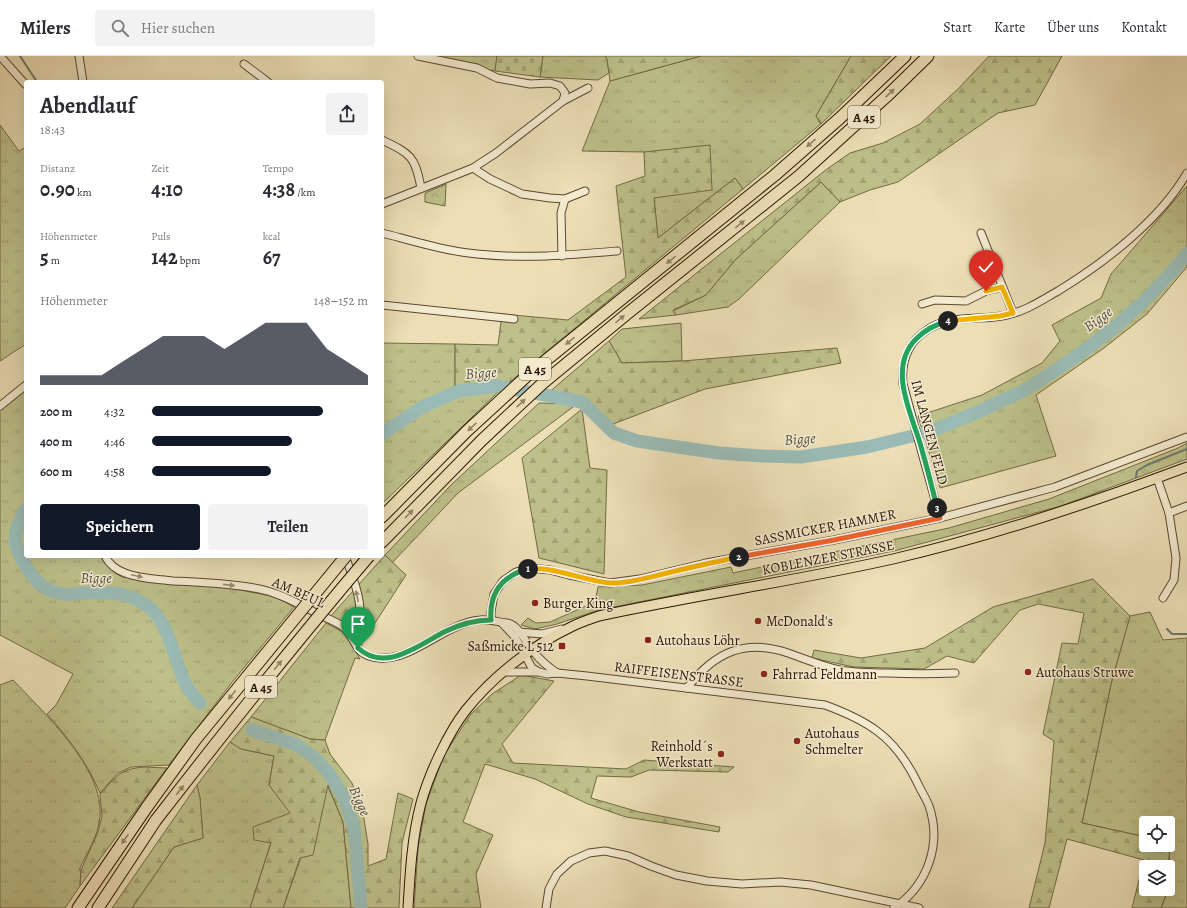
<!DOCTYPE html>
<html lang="de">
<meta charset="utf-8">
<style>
:root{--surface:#fff;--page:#f2f2f3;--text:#2b2b33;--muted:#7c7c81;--line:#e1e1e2;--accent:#111827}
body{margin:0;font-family:Alegreya,serif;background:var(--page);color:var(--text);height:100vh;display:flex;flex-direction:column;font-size:15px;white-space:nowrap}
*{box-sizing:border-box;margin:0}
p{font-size:13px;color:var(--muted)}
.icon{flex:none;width:22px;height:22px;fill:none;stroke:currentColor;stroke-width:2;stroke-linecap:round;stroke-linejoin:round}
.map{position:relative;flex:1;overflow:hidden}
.drawer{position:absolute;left:24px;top:24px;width:360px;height:478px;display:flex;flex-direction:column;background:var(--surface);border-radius:4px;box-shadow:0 4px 16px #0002}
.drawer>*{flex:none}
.controls{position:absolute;left:1139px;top:760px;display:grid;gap:8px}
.controls a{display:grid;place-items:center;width:36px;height:36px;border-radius:4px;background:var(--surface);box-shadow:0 4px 16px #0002;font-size:20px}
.pin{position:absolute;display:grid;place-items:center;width:34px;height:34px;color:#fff;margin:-41px -17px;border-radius:50% 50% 50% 0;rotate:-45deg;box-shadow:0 0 4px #0007}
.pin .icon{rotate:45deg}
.km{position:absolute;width:20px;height:20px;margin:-10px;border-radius:50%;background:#222;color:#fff;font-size:11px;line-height:20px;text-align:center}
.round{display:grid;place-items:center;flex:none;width:42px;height:42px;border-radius:4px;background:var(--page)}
.overview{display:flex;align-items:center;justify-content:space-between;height:68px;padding:0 16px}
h1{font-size:22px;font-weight:600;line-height:30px}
.stats{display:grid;grid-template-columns:repeat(3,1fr);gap:6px;height:68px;padding:4px 16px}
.stats div{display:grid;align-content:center}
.stats b{font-size:20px;font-weight:600}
.stats small{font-size:11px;font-weight:400}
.stats p{font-size:11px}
.chart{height:112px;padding:8px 16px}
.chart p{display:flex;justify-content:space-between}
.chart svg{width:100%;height:72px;margin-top:4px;fill:var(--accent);opacity:.7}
.action{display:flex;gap:8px;margin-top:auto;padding:8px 16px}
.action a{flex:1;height:46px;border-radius:4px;background:var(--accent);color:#fff;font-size:16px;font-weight:600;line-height:46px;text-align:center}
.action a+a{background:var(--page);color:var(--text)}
ul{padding:0 16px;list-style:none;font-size:13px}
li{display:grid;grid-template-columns:64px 48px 1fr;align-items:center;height:30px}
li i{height:10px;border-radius:5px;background:var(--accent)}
header{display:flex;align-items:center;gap:24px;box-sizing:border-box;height:56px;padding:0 20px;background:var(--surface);border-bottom:1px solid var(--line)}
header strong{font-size:19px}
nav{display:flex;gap:22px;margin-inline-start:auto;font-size:14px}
.search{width:280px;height:36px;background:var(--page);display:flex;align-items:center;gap:10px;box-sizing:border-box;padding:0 14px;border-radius:4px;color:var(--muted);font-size:15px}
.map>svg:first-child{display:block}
.grass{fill:url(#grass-tufts);stroke:#736a45}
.forest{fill:url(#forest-firs);stroke:#736a45}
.cemetery{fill:url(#cemetery-stones);stroke:#736a45}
.park{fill:url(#park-crowns);stroke:#736a45}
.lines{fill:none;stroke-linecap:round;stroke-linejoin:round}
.stream{stroke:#6d786d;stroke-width:2}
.river{stroke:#9abbb5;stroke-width:13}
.minor-casing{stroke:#5a472e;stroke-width:9}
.major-casing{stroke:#291400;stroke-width:11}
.highway-casing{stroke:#291400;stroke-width:13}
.minor{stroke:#f3ead0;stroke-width:7}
.major{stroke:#ecdfb7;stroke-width:9}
.highway{stroke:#ecdfb7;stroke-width:11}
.highway-bridge-casing{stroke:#291400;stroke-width:13;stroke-linecap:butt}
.highway-bridge{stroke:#ecdfb7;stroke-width:11}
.oneway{fill:#948465}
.oneway2{fill:#988a72}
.split-1-casing{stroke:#fff;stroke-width:8}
.split-2-casing{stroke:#fff;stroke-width:8}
.split-3-casing{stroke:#fff;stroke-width:8}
.split-4-casing{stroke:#fff;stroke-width:8}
.split-5-casing{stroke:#fff;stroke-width:8}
.split-1{stroke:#22a559;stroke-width:5}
.split-2{stroke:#f5b400;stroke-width:5}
.split-3{stroke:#f0652b;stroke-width:5}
.split-4{stroke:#22a559;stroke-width:5}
.split-5{stroke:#f5b400;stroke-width:5}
.poi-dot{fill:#8f2418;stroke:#f3ead0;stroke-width:1.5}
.labels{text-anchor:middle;stroke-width:3;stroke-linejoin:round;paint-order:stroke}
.shield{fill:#f3ead0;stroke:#66543e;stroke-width:1}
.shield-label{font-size:13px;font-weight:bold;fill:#291400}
.street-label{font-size:14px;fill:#291400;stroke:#f3ead0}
.poi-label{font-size:14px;fill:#291400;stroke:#f3ead0;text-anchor:start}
.water-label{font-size:15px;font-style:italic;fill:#514e3f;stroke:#f3ead0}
</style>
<header>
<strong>Milers</strong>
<div class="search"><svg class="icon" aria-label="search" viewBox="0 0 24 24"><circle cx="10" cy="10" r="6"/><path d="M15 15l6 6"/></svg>Hier suchen</div>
<nav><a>Start</a><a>Karte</a><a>Über uns</a><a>Kontakt</a></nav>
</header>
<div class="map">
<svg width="1187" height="852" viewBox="0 0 1187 852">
<defs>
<pattern id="grass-tufts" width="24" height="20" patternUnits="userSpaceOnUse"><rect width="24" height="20" fill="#bdc08a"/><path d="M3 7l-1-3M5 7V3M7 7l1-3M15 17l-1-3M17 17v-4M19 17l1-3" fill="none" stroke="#a2a475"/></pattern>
<pattern id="forest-firs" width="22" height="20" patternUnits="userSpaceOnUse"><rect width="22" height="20" fill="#bdc08a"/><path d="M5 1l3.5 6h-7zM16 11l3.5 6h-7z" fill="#a2a475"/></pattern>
<pattern id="cemetery-stones" width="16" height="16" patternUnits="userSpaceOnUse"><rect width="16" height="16" fill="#bdc08a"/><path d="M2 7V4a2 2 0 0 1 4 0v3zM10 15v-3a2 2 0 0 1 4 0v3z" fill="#a2a475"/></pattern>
<pattern id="park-crowns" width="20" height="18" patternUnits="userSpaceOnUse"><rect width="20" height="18" fill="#bdc08a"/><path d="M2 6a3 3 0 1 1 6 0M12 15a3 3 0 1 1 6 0" fill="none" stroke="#a2a475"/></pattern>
</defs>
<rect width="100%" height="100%" fill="#ecdfb7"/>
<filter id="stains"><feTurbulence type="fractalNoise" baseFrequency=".005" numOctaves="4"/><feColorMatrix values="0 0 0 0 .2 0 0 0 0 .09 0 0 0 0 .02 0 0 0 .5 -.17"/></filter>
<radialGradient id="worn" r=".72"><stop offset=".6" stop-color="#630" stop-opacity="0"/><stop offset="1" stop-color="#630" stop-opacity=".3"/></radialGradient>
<g class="grass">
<path d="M 430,0 L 497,0 L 495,15 Z"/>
<path d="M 543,0 L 605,0 L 607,3 L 609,17 L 598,24 L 540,21 Z"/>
<path d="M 701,0 L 851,0 L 816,60 L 821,68 L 743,133 L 735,122 L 658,182 L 654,142 L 644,96 L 582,95 L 610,25 Z"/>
<path d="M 0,69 L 19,95 L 26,91 L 26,288 L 0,305 Z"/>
<path d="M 821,126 L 840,146 L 739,243 L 728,251 L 676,259 L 673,255 L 706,239 L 735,204 Z"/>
<path d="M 1187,130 L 1187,211 L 1147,258 L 1104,292 L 1036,339 L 1056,400 L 940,432 L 918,360 L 982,339 L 1042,307 L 1060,285 L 1052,269 L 1101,242 L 1111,218 Z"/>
<path d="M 681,267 L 682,305 L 622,307 L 609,285 L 622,273 Z"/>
<path d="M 382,287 L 455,288 L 455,333 L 499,335 L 382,448 Z"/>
<path d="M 26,331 L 26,500 L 101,500 L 115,517 L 122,521 L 230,532 L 276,541 L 294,551 L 233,625 L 169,709 L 131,711 L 118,717 L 100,737 C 86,705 70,684 47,658 L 56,649 L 73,618 L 0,579 L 0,353 Z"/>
<path d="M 539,347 L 577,348 L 458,437 L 392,507 L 385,499 L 451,429 Z"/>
<path d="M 1187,387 L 1187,403 L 1061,450 L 894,495 L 599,554 L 557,568 L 535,573 L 521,569 L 528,562 L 536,567 L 550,566 L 595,546 L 598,531 L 642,529 L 731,511 L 733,517 L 949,472 L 1049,443 L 1178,392 Z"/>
<path d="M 1150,556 L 1163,584 L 1187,582 L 1187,852 L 1161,852 L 1166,839 L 1167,833 L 1168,833 L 1170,787 L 1168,786 L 1168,767 L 1146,767 L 1146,781 L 1082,767 L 1111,628 L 1130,560 Z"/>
<path d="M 326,567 L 346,578 L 360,603 L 355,602 L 325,684 L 310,683 L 251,661 Z"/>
<path d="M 13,624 C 43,656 104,712 100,760 C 99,779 87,797 79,814 L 81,814 L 80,830 L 65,852 L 0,852 L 0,629 Z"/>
<path d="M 230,686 L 241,693 L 274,700 L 269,729 L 291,757 L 271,786 L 250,852 L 132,852 L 174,791 L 203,782 L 200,742 L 197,729 Z"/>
<path d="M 327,728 L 343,766 L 351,852 L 283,852 L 301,801 L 313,798 Z"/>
</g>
<g class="forest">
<path d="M 605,0 L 701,0 L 610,25 L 607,3 Z"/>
<path d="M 851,0 L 891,0 L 821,68 L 816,60 Z"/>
<path d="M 989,0 L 1062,0 L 1035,49 L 998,57 L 898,126 L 870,134 L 840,146 L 821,126 L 735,204 L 706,239 L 673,254 L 676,259 L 639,263 L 827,113 L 850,97 L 883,87 L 920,68 L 959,32 Z"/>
<path d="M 710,89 L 712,134 L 654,142 L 658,182 L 735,122 L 743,133 L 499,335 L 455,333 L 455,288 L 498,289 L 502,258 L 568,264 L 626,221 L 616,130 L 645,120 L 644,96 Z"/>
<path d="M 609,285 L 622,307 L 682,305 L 837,292 L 841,307 L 705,333 L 613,368 L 585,343 L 547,338 Z"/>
<path d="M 582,353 L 590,412 L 607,414 L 604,518 L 539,502 L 522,402 Z"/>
<path d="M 385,499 L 406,519 L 375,567 L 358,564 L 352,574 L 329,562 Z"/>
<path d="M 1093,523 L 1130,560 L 1111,628 L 1082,767 L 1146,781 L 1146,789 L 1168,789 L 1168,786 L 1170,786 L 1168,815 L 1168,811 L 1146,811 L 1146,833 L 1167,833 L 1166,839 L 1161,852 L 1132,852 L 1144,804 L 1067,783 L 1049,852 L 1029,852 L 1045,787 L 1054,685 L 1043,678 L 1062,587 L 1078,588 L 1084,557 L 1038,548 L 1020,554 L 974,607 L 947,600 L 924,613 L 854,611 L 812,602 L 814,594 L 861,602 L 925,592 L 993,551 Z"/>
<path d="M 521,619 L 554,625 L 502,688 L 513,707 L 626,713 L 644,704 L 734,711 L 728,716 L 649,714 L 631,721 L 597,720 L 591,742 L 639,756 L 720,771 L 719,776 L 626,761 L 588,748 L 535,723 L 485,708 L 463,766 L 493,779 L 476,818 L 481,852 L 414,852 L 418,792 L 426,748 L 444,699 L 471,658 L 492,638 Z"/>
<path d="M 251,661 L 310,683 L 325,684 L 330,698 L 352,727 L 363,757 L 368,788 L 368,810 L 386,803 L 398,737 L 413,743 L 402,787 L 399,852 L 351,852 L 343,766 L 328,729 L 313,799 L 300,802 L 283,852 L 250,852 L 271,787 L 254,784 L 253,771 L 290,757 L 269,729 L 274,700 L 241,693 L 230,686 Z"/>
<path d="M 144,711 L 167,712 L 80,830 L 81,814 L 98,776 L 102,760 L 100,738 C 116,721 119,713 144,711 Z"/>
<path d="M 197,729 L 200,742 L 203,782 L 174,791 L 132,852 L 112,852 Z"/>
</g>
<path class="cemetery" d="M 497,0 L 543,0 L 540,21 L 495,15 Z"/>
<path class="park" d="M 446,128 L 445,150 L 425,146 L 425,137 Z"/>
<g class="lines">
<g class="stream">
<path d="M 20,0 L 37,26"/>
<path d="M 1136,421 L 1137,415 L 1147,409 L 1187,393"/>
<path d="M 1167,573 L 1172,578 L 1187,578"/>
</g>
<g class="river">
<path d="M 382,378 L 424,350 L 459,335 L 497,330 L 582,346 L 614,377 L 637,385 L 719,397 L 762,400 L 801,401 L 867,391 L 929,376 L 978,356 L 1025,334 L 1071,304 L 1113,273 L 1147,242 L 1178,209 L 1187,197"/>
<path d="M 26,453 C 21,461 16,472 15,481 C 15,498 32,523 45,532 C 50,535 57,536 62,538 C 69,539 77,538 83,537 C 108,536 132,535 152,554 C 169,570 174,601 183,622 C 186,632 193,639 200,647"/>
<path d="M 252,674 L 297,689 L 315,702 L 328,716 L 343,740 L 354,771 L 361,852"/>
</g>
<g class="minor-casing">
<g id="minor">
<path d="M 0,0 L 26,29"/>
<path d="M 79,0 L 83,26"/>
<path d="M 244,8 L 268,26"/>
<path d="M 563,45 L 588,32"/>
<path d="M 382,84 C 411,98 415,100 421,132"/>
<path d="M 473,112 L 490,123 L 522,138 L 550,142 L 565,143 L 585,135"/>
<path d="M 382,148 L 473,112 L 496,97 L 563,45 L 565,37 L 560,30 L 550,27 L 530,28 L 497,22 L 477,12 L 418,0"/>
<path d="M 382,177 C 413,185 445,195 477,198 C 524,203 570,199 617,195"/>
<path d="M 981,177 L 1013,257"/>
<path d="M 562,200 L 561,157 L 565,143"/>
<path d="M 922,248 L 935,244 L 966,245 L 986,235 L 1002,231"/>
<path d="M 382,249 L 514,263"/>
<path d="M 0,350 L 26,329"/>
<path d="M 1157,422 L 1169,457 L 1176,502 L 1174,524 L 1163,542"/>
<path d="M 1169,457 L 1187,450"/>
<path d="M 940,462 L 903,328 C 901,306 908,286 927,274 C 950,258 981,265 1007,259 C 1026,255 1042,244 1058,235 C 1104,207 1160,164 1187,117"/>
<path d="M 105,500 C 109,508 117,514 125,517 C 140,523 157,523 173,525 C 200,526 227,527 254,532 C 278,536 297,547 318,558 C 326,562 335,565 342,570 C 357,582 353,600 379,602 C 413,605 445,567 480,564 C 489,563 498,566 507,567 C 519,569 525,586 533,595 C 540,604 548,611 557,617"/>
<path d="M 345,500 C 351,516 361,541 360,558 C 359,570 356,580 358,592"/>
<path d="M 491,564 L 491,556 L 494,538 L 503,525 L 516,516 L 530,512 L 550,514 L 569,519 L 610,527 L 640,523 L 706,507 L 834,484 L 940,462 L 1055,431 L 1187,381"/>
<path d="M 502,567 L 515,581 L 532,612 L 539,616 L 547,618 L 557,617 L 587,620 L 825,649 C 844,656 861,663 877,675 C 896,689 908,707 918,728 C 921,735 926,742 929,750 C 942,788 928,829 894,852"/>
<path d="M 519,576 L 542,578 L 562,573"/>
<path d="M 503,616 L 537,616"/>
<path d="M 687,632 C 714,597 744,582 788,597 C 805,603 822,610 840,614 C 856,617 872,617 888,617 C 911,618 933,618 955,617"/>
<path d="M 546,852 L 549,833 L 557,818 L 571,805 L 589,797 L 605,795 L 628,800 L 651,810 L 676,819 L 707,825 L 742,828 L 780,826 L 811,829 L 919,852"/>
</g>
</g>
<g class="major-casing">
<path id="major" d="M 408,852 C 410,817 412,781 421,747 C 429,718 448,677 466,654 C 494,619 533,589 573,570 C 581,566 590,563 599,560 C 696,539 795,525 893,503 C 993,480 1091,447 1187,411"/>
</g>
<g class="highway-casing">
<g id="highway">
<path d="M 382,461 L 467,375 L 529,318 L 775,119 L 840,62 L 905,0"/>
<path d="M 382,486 L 482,384 L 543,327 L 628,257 L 799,120 L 887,40 L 928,0"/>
<path d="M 78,852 L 147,751"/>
<path d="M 98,852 L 156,764"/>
</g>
</g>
<use href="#minor" class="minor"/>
<use href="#major" class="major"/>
<use href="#highway" class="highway"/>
<g class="highway-bridge-casing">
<g id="highway-bridge">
<path d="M 147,751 L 196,683 L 346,500"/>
<path d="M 156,764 C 225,675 296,586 369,500"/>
</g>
</g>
<use href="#highway-bridge" class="highway-bridge"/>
</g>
<defs><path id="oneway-solid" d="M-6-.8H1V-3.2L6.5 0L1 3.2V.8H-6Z"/></defs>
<g class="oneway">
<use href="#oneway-solid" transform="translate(890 37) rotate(-44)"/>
<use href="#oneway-solid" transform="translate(811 87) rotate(139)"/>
<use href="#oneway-solid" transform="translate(740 168) rotate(-39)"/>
<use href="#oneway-solid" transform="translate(671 204) rotate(141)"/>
<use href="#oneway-solid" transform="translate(620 263) rotate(-40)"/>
<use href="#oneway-solid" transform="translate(570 285) rotate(141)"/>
<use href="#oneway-solid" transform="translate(521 347) rotate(-43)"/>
<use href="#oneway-solid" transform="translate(472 371) rotate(137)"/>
<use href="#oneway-solid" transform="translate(409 458) rotate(-46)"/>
<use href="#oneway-solid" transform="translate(278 609) rotate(-51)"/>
<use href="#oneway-solid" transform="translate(232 639) rotate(129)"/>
<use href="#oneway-solid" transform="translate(180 734) rotate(-52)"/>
<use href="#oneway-solid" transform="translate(125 783) rotate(125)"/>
</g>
<g class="oneway2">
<use href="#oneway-solid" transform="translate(137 520) rotate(12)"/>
<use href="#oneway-solid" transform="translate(229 529) rotate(6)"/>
<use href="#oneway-solid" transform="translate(357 540) rotate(-102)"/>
</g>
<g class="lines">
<g class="split-1-casing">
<path id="split-1" d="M 358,592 C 385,617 419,589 444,576 C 460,568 474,564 491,564 C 489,536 502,520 528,513"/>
</g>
<g class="split-2-casing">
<path id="split-2" d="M 528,513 C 555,510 583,525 610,527 C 628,528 650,521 667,517 C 691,511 715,506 739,501"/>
</g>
<g class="split-3-casing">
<path id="split-3" d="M 739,501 L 834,484 L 940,462 L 937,452"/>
</g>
<g class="split-4-casing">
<path id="split-4" d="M 937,452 C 932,430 926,408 920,387 C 910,355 888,311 916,283 C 925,274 936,268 948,265"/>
</g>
<g class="split-5-casing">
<path id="split-5" d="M 948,265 L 1000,260 L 1013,257 L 1002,231 L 986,235"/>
</g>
<use href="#split-1" class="split-1"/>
<use href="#split-2" class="split-2"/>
<use href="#split-3" class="split-3"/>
<use href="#split-4" class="split-4"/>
<use href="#split-5" class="split-5"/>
</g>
<g class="poi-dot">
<circle cx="535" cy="547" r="4"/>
<circle cx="758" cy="565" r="4"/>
<circle cx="648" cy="584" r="4"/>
<rect x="558" y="586" width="8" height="8" rx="2"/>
<circle cx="1028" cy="616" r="4"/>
<circle cx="764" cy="618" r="4"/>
<circle cx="797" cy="685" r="4"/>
<circle cx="721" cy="698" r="4"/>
</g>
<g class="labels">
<g class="shield">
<rect x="848" y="50" width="32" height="22" rx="3"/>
<rect x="519" y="302" width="32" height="22" rx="3"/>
<rect x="245" y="620" width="32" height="22" rx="3"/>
</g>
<g class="shield-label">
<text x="864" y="66">A 45</text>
<text x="535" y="318">A 45</text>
<text x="261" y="636">A 45</text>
</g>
<g class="street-label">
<text transform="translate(930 376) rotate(75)" y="5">IM LANGEN FELD</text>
<text transform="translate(825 471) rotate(-11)" y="5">SASSMICKER HAMMER</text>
<text transform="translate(828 501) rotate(-11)" y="5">KOBLENZER STRASSE</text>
<text transform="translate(299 536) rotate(24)" y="5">AM BEUL</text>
<text transform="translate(679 618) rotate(7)" y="5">RAIFFEISENSTRASSE</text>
</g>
<g class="poi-label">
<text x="543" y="552">Burger King</text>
<text x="766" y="570">McDonald's</text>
<text x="656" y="589">Autohaus Löhr</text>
<text x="554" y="595" text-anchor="end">Saßmicke L 512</text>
<text x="1036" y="621">Autohaus Struwe</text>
<text x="772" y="623">Fahrrad Feldmann</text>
<text x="805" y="682">Autohaus<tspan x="805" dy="16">Schmelter</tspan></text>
<text x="713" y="695" text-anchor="end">Reinhold´s<tspan x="713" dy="16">Werkstatt</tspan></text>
</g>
<g class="water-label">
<text transform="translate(1098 263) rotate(-37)" y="5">Bigge</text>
<text transform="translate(481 317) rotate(-4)" y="5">Bigge</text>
<text transform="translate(800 383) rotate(-4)" y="5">Bigge</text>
<text x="96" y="527">Bigge</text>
<text transform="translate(360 745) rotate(66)" y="5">Bigge</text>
</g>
</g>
<rect width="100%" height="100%" filter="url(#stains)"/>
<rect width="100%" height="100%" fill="url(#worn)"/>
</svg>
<div class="controls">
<a><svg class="icon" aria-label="locate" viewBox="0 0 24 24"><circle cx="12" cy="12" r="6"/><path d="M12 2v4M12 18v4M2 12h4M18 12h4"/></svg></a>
<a><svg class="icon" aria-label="layers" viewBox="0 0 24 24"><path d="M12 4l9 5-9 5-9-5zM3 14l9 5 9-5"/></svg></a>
</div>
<div class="pin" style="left:358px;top:592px;background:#1e9e55"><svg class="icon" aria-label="arrive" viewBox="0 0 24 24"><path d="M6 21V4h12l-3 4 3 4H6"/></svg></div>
<div class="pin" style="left:986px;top:235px;background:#d93025"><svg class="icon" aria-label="check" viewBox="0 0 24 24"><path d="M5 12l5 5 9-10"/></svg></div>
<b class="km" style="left:528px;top:513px">1</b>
<b class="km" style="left:739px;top:501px">2</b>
<b class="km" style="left:937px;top:452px">3</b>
<b class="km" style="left:948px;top:265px">4</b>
<section class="drawer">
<div class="overview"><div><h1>Abendlauf</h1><p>18:43</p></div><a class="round"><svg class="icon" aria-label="share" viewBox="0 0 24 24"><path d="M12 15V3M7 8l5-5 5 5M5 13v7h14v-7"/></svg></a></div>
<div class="stats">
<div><p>Distanz</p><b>0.90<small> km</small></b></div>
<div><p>Zeit</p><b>4:10</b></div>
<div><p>Tempo</p><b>4:38<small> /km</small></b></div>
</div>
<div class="stats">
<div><p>Höhenmeter</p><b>5<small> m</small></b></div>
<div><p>Puls</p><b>142<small> bpm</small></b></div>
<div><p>kcal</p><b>67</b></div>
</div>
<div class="chart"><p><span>Höhenmeter</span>148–152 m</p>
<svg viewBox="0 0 160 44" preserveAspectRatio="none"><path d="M0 44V38L10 38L20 38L30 38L40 30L50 22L60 14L70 14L80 14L90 22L100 14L110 6L120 6L130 6L140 22L150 30L160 38V44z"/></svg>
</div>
<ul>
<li><b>200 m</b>4:32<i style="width:79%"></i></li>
<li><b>400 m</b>4:46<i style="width:65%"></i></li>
<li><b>600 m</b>4:58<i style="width:55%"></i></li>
</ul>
<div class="action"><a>Speichern</a><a>Teilen</a></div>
</section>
</div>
